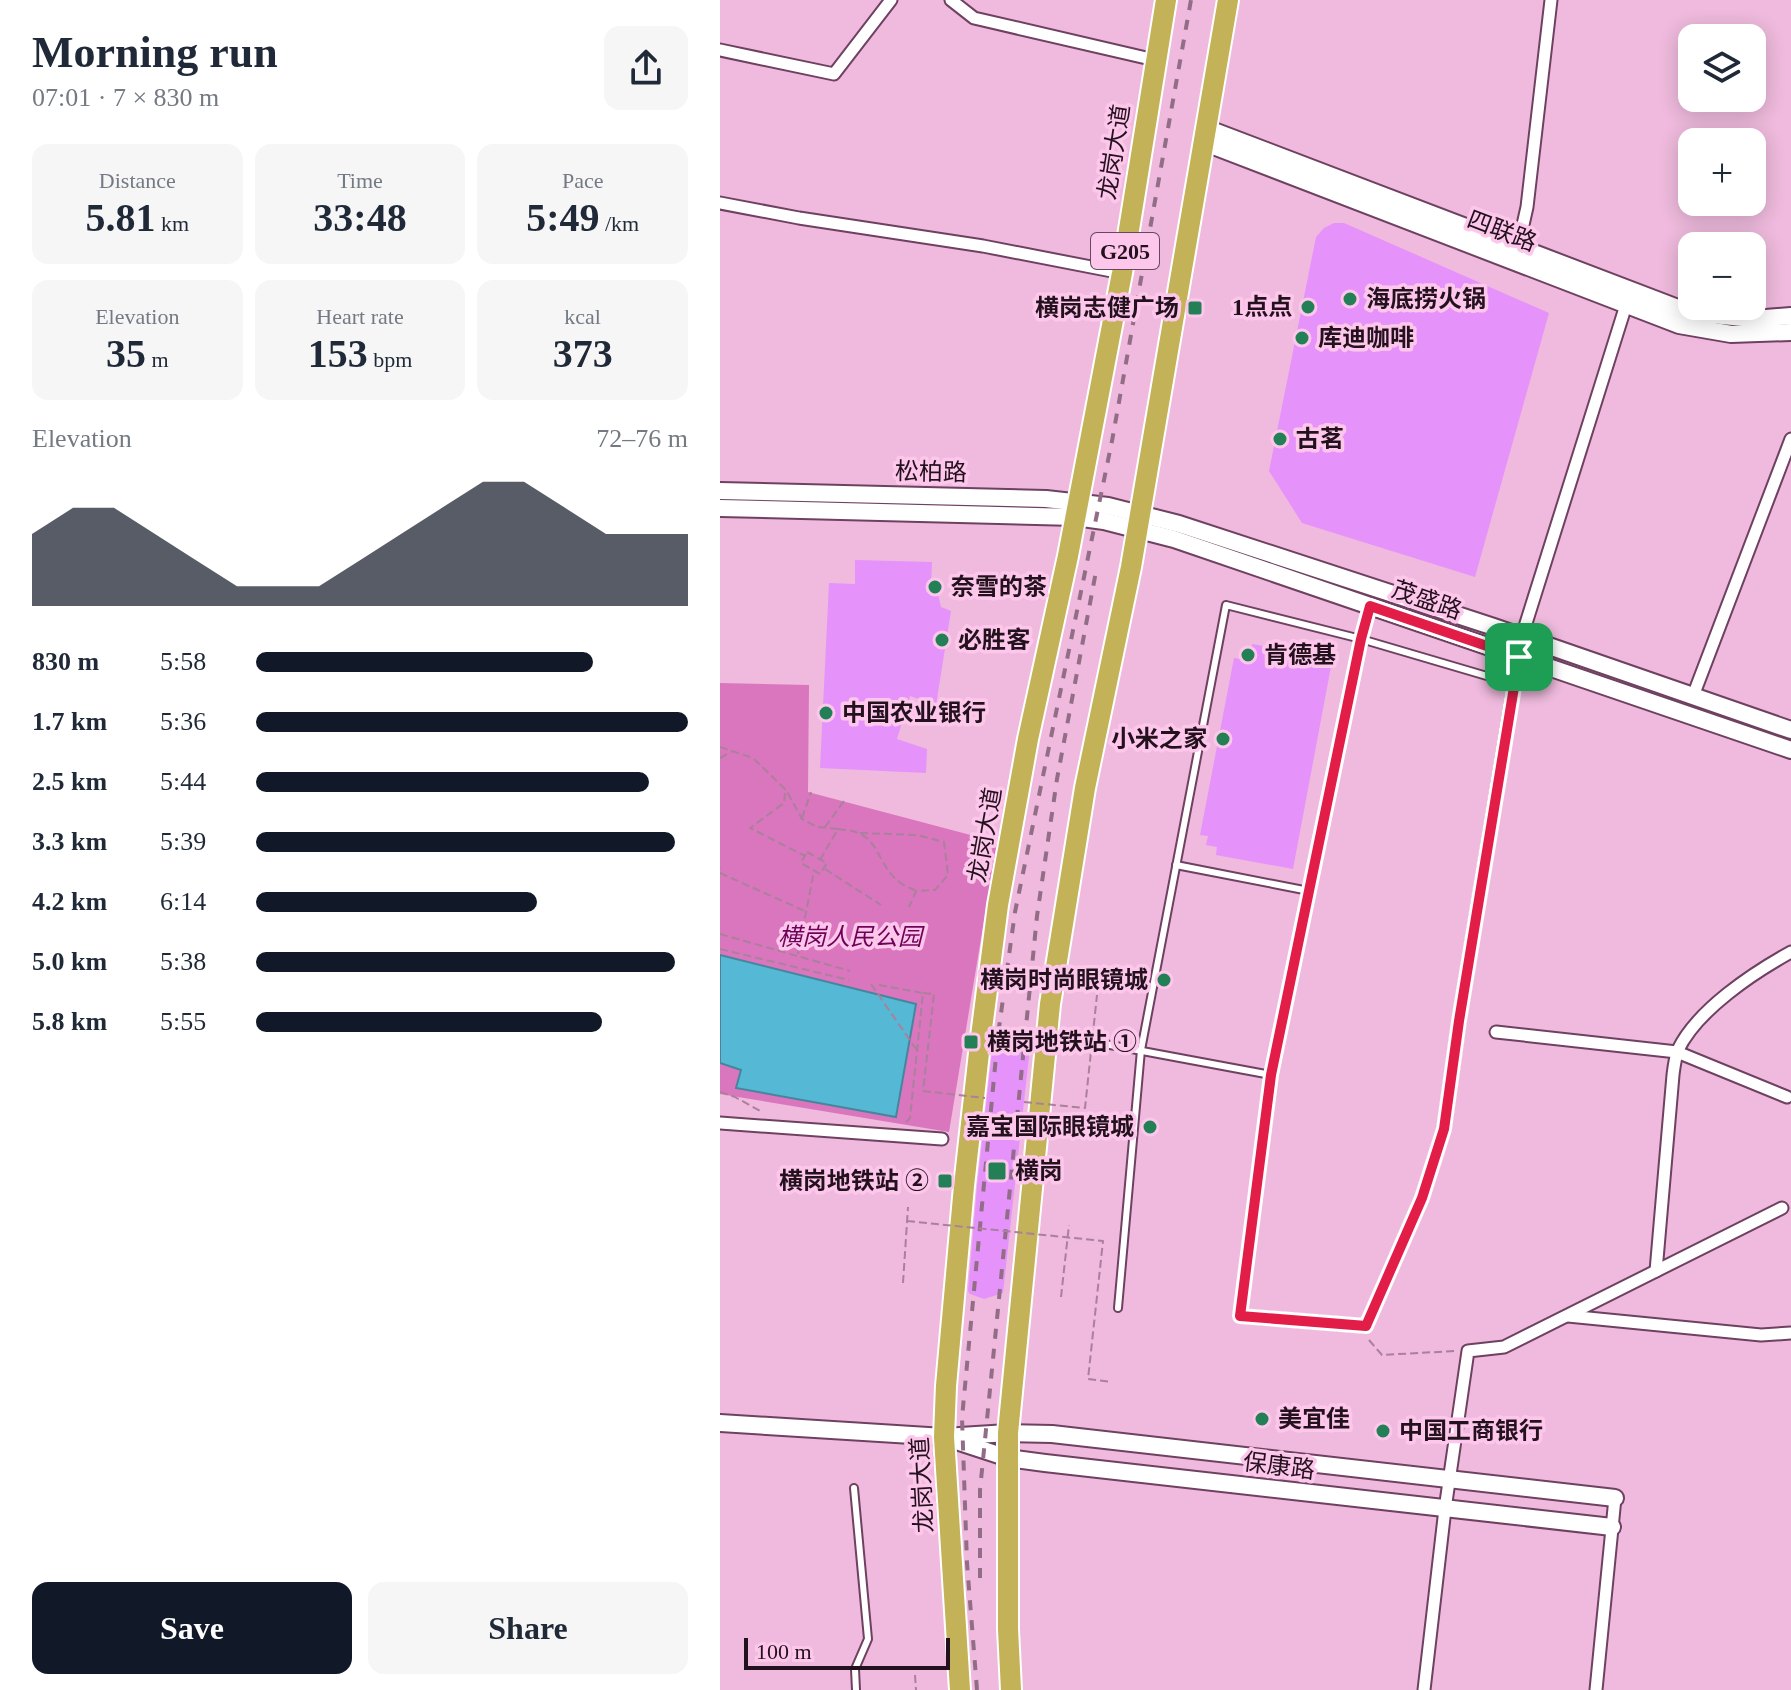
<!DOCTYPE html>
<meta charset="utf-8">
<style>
:root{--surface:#fff;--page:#f6f6f7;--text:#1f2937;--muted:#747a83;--accent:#111827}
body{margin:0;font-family:"Times New Roman","Noto Sans SC",serif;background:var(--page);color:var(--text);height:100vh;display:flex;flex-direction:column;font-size:30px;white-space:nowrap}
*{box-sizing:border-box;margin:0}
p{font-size:26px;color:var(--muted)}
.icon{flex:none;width:44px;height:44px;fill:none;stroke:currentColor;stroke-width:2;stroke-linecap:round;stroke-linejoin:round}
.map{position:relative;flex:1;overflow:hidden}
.sheet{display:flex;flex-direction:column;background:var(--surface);width:720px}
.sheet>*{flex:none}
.buttons{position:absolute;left:958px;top:24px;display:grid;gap:16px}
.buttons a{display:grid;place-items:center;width:88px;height:88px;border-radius:16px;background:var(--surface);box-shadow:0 4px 20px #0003;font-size:40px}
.scale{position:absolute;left:24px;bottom:20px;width:206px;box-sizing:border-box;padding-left:8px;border:4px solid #24111e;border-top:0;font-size:22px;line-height:28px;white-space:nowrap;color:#24111e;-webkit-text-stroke:6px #fdc7eb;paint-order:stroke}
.pin{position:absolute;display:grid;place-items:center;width:68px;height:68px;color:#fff;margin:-34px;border-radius:16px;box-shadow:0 4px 12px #0006}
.round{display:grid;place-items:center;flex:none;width:84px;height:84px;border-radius:16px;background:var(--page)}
.headline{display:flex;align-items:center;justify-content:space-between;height:136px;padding:0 32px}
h1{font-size:44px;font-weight:600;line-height:60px}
.metrics{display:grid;grid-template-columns:repeat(3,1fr);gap:12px;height:136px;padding:8px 32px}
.metrics div{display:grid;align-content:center;border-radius:16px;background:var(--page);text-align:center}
.metrics b{font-size:40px;font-weight:600}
.metrics small{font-size:22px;font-weight:400}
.metrics p{font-size:22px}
.chart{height:224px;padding:16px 32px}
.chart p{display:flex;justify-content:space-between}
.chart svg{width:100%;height:144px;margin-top:8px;fill:var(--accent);opacity:.7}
.cta{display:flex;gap:16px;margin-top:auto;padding:16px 32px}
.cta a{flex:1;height:92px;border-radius:16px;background:var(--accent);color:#fff;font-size:32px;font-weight:600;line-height:92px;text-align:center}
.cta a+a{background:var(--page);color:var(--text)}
ul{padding:0 32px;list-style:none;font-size:26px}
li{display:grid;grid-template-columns:128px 96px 1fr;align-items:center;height:60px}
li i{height:20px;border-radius:10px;background:var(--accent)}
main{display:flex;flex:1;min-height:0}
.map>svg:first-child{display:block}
.green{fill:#d976bd}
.water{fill:#55b8d4;stroke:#46869d;stroke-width:2}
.building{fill:#e592fb}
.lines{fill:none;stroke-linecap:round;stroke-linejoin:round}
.lane-casing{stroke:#6e4160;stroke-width:10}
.street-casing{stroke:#6e4160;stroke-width:15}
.secondary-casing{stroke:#6e4160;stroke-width:20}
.highway-casing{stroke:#fff;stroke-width:24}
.path{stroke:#aa809c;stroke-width:2;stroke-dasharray:8 4;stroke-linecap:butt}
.lane{stroke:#fff;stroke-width:6}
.street{stroke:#fff;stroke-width:11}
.secondary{stroke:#fff;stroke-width:16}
.highway{stroke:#c3b257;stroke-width:20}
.rail{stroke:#926d86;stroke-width:4;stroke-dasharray:10 10;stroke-linecap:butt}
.path-bridge{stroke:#aa809c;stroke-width:2;stroke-dasharray:8 4;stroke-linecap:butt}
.route-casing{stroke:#fff;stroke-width:16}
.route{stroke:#e11d48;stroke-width:10}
.poi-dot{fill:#237f55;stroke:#fdc7eb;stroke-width:3}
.labels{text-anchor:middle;stroke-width:7;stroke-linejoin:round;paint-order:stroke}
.shield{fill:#fdc7eb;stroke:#65485c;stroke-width:2}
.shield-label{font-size:22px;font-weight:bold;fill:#24111e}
.street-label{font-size:24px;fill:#24111e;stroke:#fdc7eb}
.poi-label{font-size:24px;font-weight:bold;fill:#24111e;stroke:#fdc7eb;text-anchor:start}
.park-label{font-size:24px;font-style:italic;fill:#6e0259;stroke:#fdc7eb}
</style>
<main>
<section class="sheet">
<div class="headline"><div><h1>Morning run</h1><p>07:01 · 7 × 830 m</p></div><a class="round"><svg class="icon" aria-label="share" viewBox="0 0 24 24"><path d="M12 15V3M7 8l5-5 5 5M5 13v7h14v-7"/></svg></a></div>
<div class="metrics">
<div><p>Distance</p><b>5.81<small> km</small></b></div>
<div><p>Time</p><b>33:48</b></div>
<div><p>Pace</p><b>5:49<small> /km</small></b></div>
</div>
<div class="metrics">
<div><p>Elevation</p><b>35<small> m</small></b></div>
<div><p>Heart rate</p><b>153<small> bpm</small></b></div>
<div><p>kcal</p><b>373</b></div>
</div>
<div class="chart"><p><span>Elevation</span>72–76 m</p>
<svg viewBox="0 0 160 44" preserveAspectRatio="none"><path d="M0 44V22L10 14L20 14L30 22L40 30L50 38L60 38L70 38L80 30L90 22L100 14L110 6L120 6L130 14L140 22L150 22L160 22V44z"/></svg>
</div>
<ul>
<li><b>830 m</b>5:58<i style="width:78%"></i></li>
<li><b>1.7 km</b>5:36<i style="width:100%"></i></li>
<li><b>2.5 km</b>5:44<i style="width:91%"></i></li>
<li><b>3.3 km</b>5:39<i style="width:97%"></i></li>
<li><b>4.2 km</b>6:14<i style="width:65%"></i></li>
<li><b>5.0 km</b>5:38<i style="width:97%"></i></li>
<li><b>5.8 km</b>5:55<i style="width:80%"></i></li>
</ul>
<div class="cta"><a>Save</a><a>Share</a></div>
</section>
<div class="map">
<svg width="1071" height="1690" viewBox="0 0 1071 1690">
<rect width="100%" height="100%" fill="#efbadd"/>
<path class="green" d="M 0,683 L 89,685 L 88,792 L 277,842 L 229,1132 L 0,1094 Z"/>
<path class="water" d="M 0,955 L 196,1004 L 176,1117 L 16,1088 L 21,1070 L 0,1063 Z"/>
<g class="building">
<path d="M 614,223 L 624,223 L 829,313 L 755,577 L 582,523 L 549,471 L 596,237 L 604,228 Z"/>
<path d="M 135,560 L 212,562 L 211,584 L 216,585 L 221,607 L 231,611 L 216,705 L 190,696 L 177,739 L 207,749 L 206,773 L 100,768 L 109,583 L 135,584 Z"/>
<path d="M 532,644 L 549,647 L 549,644 L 598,653 L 597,658 L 612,661 L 573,869 L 496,855 L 497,847 L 486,845 L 488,836 L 480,835 L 514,658 L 520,659 L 522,649 L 531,651 Z"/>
<path d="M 291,1039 L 310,1047 L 283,1293 L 264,1299 L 250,1294 L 248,1291 L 257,1187 L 273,1042 Z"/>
</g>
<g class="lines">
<g class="lane-casing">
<g id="lane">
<path d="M 456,865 L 589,891"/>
<path d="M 331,1034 L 551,1075"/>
<path d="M 398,1308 L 421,1050 L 506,605 L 641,639 L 794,684"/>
<path d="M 520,1316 L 551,1075 L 641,639 L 650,606"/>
<path d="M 134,1488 L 148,1639 L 135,1669 L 136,1690"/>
</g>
</g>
<g class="street-casing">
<g id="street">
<path d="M 231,0 L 254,18 L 435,60"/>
<path d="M 0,50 L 114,74 L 171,0"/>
<path d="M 0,203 L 79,218 L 263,246 L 402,273"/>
<path d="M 798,247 L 807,207 L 831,0"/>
<path d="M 973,696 L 1071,439"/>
<path d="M 776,1032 L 957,1052 L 1067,1097"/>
<path d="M 0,1123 L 222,1139"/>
<path d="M 936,1271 L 953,1075 C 954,1067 955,1058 958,1050 C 977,1010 1033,973 1071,952"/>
<path d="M 520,1316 L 646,1326 L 702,1198 L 724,1129 L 739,1021 L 802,636 L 906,305"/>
<path d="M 848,1316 L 1041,1335 L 1071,1333"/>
<path d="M 704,1690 L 725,1509 L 748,1351 L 784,1347 L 1062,1208"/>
<path d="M 876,1690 L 895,1498"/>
</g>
</g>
<g class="secondary-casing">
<g id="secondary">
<path d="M 486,128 L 971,313 L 1034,319 L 1071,316"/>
<path d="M 483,142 L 959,325 L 1011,334 L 1071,332"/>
<path d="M 0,491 L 326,499 L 388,506 L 459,524 L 774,627 L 1071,730"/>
<path d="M 0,508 L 355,517 L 384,521 L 454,539 L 1071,750"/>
<path d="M 0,1423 L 224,1437 L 288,1433 L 332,1434 L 895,1498"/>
<path d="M 233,1440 L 288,1458 L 325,1463 L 892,1527"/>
</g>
</g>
<g class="highway-casing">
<g id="highway">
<path d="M 240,1690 L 224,1437 L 226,1386 L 244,1186 L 260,1044 L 278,905 L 308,739 L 348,556 L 402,273 L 446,0"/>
<path d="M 291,1690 L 288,1629 L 288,1433 L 330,1004 L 365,788 L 411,567 L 508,0"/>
</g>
</g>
<g class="path">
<path d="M 0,747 L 33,758 L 66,790 L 82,819 L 97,827 L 118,829"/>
<path d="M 0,758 L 11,752"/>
<path d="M 65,793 L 64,803 L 30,828 L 85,856"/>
<path d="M 82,818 L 91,792"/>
<path d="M 105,827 L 124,801"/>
<path d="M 140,833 L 197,835 L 224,842 L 228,875 L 215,890 L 196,891 L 189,907"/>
<path d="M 87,852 L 107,863 L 100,874 L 81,863 Z"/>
<path d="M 100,860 L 118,829 C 124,830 132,830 138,833 C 164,843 158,878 195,890"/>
<path d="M 0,868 L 0,867"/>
<path d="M 105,869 L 161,905"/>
<path d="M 0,873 L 87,912"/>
<path d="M 0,934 L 130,971"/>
<path d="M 0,949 L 129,980"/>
<path d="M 78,954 L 94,871"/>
<path d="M 151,984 L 196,1049"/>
<path d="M 159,985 L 203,993 L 190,1118 L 184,1124"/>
<path d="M 203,993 L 214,994 L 203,1091"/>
<path d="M 0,1092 L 15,1097 L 42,1112"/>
<path d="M 183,1283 L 188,1207"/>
<path d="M 341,1297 L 349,1225"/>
<path d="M 649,1340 L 662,1355 L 735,1351"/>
<path d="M 195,1675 L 196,1690"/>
</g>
<use href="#lane" class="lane"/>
<use href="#street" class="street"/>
<use href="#secondary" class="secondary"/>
<use href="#highway" class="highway"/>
<g class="rail">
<path d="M 260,1578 L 260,1490 L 317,916 L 337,779 L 377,566"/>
<path d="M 257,1690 L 247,1563 L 242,1418 L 278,1035 L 295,912 L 392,441 L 471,0"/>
</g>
<g class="path-bridge">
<path d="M 203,1091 L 265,1098"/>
<path d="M 304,1102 L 365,1108 L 377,995"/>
<path d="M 187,1221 L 383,1241 L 368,1379 L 392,1382"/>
</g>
</g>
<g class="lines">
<g class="route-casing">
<path id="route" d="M 650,606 L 799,657 L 739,1021 L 724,1129 L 702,1198 L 646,1326 L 520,1316 L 551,1075 L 641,639 Z"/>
</g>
<use href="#route" class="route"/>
</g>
<g class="poi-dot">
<circle cx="630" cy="299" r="8"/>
<circle cx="588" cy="307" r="8"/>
<rect x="467" y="300" width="16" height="16" rx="4"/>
<circle cx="582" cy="338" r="8"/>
<circle cx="560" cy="439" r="8"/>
<circle cx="215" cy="587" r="8"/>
<circle cx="222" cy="640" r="8"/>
<circle cx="528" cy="655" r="8"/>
<circle cx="106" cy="713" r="8"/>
<circle cx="503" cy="739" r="8"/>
<circle cx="444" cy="980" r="8"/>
<rect x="243" y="1034" width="16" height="16" rx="4"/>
<circle cx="430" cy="1127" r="8"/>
<rect x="267" y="1161" width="20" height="20" rx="4"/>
<rect x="217" y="1173" width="16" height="16" rx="4"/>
<circle cx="542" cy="1419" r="8"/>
<circle cx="663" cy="1431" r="8"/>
</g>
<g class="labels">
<rect class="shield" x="371" y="233" width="68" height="36" rx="6"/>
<g class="shield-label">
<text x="405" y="259">G205</text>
</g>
<g class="street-label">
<text transform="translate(394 152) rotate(-81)" y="8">龙岗大道</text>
<text transform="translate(782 231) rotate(21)" y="8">四联路</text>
<text transform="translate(211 472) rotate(1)" y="8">松柏路</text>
<text transform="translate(707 600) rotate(19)" y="8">茂盛路</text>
<text transform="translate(265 835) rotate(-80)" y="8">龙岗大道</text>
<text transform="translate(559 1466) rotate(7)" y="8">保康路</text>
<text transform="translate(202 1485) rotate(-93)" y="8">龙岗大道</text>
</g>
<g class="poi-label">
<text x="646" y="307">海底捞火锅</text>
<text x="572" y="315" text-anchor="end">1点点</text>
<text x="459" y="316" text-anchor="end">横岗志健广场</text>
<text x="598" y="346">库迪咖啡</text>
<text x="576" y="447">古茗</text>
<text x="231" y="595">奈雪的茶</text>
<text x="238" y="648">必胜客</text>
<text x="544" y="663">肯德基</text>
<text x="122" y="721">中国农业银行</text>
<text x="487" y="747" text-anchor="end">小米之家</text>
<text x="428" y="988" text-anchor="end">横岗时尚眼镜城</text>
<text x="267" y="1050">横岗地铁站 ①</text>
<text x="414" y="1135" text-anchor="end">嘉宝国际眼镜城</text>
<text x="295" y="1179">横岗</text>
<text x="209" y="1189" text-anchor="end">横岗地铁站 ②</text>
<text x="558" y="1427">美宜佳</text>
<text x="679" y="1439">中国工商银行</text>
</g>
<g class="park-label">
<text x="130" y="945">横岗人民公园</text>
</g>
</g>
</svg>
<div class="buttons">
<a><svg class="icon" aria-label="layers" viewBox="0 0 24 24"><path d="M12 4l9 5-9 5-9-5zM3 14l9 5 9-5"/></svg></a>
<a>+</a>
<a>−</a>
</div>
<div class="scale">100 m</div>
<div class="pin" style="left:799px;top:657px;background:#1e9e55"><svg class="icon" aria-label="arrive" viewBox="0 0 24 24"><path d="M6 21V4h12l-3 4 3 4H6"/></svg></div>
</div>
</main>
